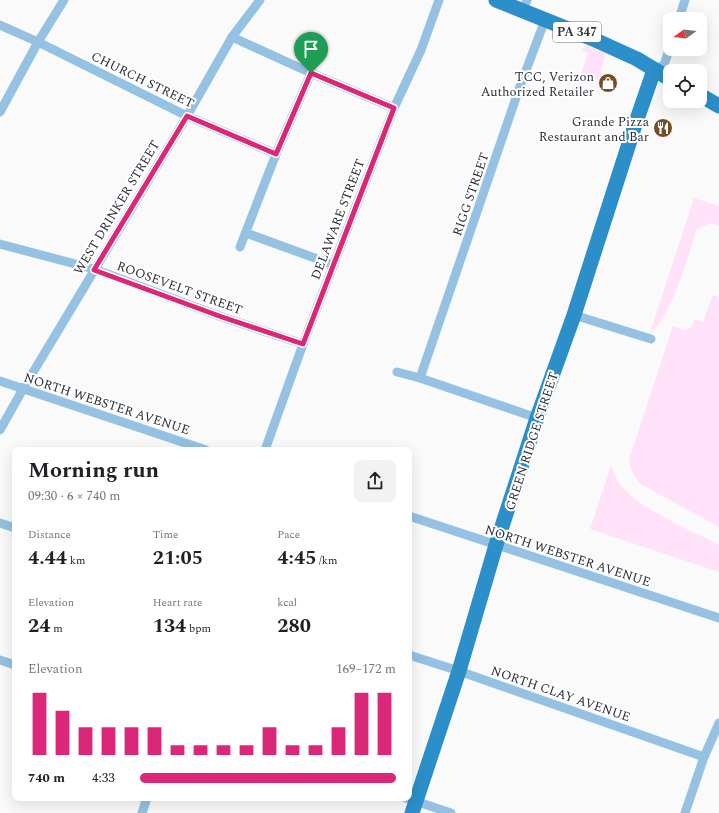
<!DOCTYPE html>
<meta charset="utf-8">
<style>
:root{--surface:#fff;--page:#f2f2f2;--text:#202124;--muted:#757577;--accent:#db2777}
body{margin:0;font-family:Spectral,serif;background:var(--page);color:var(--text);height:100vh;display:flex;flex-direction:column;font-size:15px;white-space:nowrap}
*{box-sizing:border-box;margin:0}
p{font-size:13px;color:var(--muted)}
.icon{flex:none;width:22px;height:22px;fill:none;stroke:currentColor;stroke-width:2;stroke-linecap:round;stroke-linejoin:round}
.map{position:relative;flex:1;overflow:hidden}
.sheet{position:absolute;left:12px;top:447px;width:400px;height:354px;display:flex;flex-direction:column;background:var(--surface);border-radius:8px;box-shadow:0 4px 16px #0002}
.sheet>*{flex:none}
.needle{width:26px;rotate:255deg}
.buttons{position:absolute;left:663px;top:12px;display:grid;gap:8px}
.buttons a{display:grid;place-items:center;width:44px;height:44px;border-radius:8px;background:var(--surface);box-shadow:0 4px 16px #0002;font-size:20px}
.pin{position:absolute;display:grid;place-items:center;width:34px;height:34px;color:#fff;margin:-41px -17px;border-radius:50% 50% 50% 0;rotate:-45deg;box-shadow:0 0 4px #0007}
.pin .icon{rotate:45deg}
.round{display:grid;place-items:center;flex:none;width:42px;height:42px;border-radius:8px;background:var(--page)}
.head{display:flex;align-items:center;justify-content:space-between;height:68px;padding:0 16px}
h1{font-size:22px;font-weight:700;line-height:30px}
.stats{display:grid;grid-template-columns:repeat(3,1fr);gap:6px;height:68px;padding:4px 16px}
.stats div{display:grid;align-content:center}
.stats b{font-size:20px;font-weight:700}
.stats small{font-size:11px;font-weight:400}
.stats p{font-size:11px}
.chart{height:112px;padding:8px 16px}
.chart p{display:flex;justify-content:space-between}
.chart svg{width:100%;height:72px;margin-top:4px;stroke:var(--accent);stroke-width:6}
ul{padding:0 16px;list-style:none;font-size:13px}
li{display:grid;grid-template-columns:64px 48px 1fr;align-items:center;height:30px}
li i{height:10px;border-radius:5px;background:var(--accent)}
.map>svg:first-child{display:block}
.green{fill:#ffe1f9}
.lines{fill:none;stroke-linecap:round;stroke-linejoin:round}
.minor{stroke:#95c2e2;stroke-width:9}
.primary{stroke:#2c8fca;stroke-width:15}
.route-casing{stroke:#fff;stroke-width:8}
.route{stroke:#db2777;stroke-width:5}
.labels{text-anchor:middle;stroke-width:4;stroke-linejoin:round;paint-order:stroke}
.shield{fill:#fff;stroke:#6c6e76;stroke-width:1}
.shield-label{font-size:12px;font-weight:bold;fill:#2d303b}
.poi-label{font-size:13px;fill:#2d303b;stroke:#fff;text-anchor:end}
.street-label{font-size:13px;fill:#2d303b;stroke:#fff}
</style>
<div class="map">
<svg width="719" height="813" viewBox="0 0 719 813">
<rect width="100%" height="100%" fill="#fafafa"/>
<g class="green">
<path d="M 585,45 L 606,54 L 598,80 L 581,74 L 588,53 L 582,51 Z"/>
<path d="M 694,198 L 719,206 L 719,226 L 711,223 L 697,229 C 687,257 673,315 650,333 Z"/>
<path d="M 713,295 L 717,296 L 719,301 L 719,527 L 644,486 C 635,480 631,472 629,460 L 673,326 L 685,330 L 692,327 L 694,319 L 703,322 Z"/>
<path d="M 611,466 C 614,473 618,482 623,488 C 644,511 691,530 719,545 L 719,572 L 590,529 Z"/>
</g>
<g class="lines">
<g class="minor">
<path d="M 523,11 L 527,0"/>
<path d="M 679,19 L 685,0"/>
<path d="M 0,25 L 38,42 L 187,116 L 276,154"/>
<path d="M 232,37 L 311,73 L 394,108"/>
<path d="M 654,70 L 664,65 L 670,47"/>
<path d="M 0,112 L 38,42 L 64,0"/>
<path d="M 246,233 L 334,265"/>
<path d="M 0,244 L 94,269 L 222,317 L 303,344"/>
<path d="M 240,247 L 276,154 L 311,73"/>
<path d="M 574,315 L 651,339"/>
<path d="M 397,372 L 420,378 L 537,418"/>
<path d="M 420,378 L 519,89 L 545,20"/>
<path d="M 0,381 L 206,450"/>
<path d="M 0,430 L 23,389 L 187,116 L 232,37 L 260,0"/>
<path d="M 265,450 L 303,344 L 394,108 L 421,50 L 439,0"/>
<path d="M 409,516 L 719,618"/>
<path d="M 0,523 L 15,528"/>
<path d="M 409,655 L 459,671 L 704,757"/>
<path d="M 0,660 L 15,665"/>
<path d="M 406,798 L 451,813"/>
<path d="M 142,813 L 147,798"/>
<path d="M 685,813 L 704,757 L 719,723"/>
</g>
<g class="primary">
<path d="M 496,0 L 593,39 L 637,59 L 670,79"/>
<path d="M 700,95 L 719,106"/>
<path d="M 412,813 L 459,671 L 496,545 L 537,418 L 574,315 L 634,128 L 654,70"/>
</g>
</g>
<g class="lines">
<g class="route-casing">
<path id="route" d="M 311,73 L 394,108 L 303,344 L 222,317 L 94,270 L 187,116 L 276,154 Z"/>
</g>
<use href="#route" class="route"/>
</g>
<defs>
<g id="shop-disc" transform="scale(1)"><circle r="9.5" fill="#734e29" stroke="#fff"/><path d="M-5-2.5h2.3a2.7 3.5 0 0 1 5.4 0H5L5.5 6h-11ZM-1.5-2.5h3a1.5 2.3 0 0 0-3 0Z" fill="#fff"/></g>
<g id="restaurant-disc" transform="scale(1)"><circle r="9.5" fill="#734e29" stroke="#fff"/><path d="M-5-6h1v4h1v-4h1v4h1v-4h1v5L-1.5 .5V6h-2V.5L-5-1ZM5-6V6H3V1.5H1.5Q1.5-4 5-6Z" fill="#fff"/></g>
</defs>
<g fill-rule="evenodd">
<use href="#shop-disc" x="608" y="83"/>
<use href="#restaurant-disc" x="663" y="128"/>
</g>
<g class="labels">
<rect class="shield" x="553" y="22" width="48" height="20" rx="3"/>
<g class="shield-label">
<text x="577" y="36">PA 347</text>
</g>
<g class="poi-label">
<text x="594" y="81">TCC, Verizon<tspan x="594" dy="15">Authorized Retailer</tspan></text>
<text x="649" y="126">Grande Pizza<tspan x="649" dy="15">Restaurant and Bar</tspan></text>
</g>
<g class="street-label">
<text transform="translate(143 79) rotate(26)" y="5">CHURCH STREET</text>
<text transform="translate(470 194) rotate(-71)" y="5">RIGG STREET</text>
<text transform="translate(116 207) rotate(-59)" y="5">WEST DRINKER STREET</text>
<text transform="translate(337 219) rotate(-69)" y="5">DELAWARE STREET</text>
<text transform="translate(180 287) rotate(20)" y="5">ROOSEVELT STREET</text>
<text transform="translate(107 403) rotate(18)" y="5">NORTH WEBSTER AVENUE</text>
<text transform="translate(531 441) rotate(-72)" y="5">GREEN RIDGE STREET</text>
<text transform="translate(568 555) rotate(18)" y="5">NORTH WEBSTER AVENUE</text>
<text transform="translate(561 693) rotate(19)" y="5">NORTH CLAY AVENUE</text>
</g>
</g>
</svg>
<div class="buttons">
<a><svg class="needle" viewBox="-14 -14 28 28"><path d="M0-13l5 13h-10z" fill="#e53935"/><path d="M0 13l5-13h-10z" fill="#757577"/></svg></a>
<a><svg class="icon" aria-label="locate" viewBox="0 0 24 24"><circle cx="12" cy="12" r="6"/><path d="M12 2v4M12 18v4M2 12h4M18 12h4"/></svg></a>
</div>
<div class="pin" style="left:311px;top:73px;background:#1e9e55"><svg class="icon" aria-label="arrive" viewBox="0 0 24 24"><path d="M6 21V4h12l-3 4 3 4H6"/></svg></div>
<section class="sheet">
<div class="head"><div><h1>Morning run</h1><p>09:30 · 6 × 740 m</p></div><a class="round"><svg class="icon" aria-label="share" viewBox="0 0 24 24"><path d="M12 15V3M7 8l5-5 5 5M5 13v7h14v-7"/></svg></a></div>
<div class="stats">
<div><p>Distance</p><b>4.44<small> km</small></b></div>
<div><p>Time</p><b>21:05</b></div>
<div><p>Pace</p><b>4:45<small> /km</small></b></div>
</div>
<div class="stats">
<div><p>Elevation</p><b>24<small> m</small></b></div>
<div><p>Heart rate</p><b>134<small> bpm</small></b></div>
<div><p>kcal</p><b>280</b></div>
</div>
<div class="chart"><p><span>Elevation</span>169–172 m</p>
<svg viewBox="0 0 160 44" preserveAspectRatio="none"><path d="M5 44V6M15 44V17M25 44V27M35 44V27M45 44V27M55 44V27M65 44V38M75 44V38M85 44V38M95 44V38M105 44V27M115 44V38M125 44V38M135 44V27M145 44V6M155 44V6"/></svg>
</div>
<ul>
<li><b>740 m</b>4:33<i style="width:100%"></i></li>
</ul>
</section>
</div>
